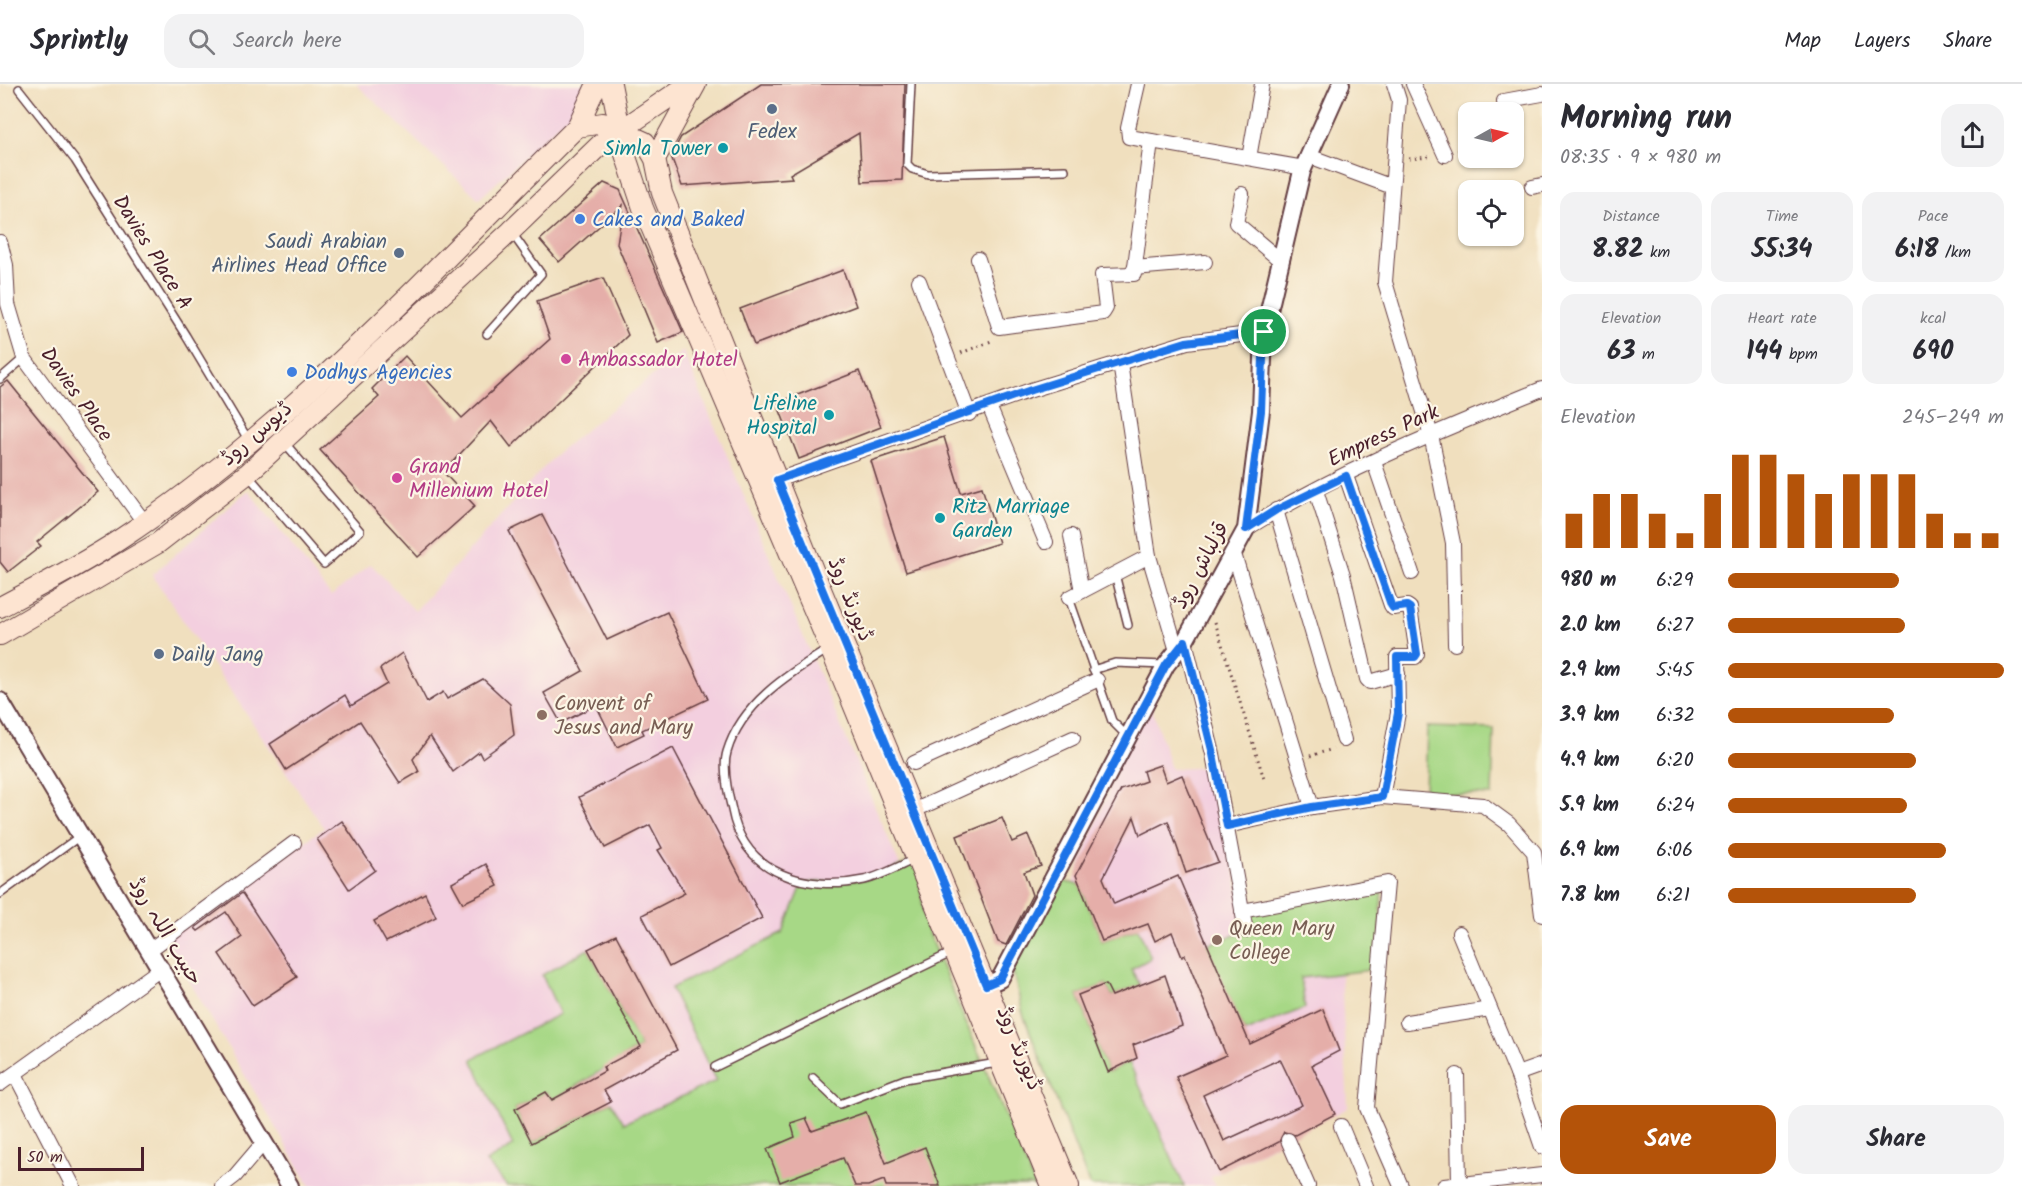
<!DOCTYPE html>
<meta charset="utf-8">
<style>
:root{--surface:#fff;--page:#f2f2f3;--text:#2b2b33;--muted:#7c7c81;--line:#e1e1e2;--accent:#b45309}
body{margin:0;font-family:Kalam,"Playpen Sans Arabic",sans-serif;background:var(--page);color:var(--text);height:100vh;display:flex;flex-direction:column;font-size:22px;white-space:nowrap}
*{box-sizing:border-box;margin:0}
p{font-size:20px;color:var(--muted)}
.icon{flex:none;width:33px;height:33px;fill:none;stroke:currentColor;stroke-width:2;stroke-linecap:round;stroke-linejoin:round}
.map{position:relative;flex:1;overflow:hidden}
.drawer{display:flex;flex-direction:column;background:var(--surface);width:480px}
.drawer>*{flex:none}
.needle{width:39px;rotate:82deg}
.tools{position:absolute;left:1458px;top:18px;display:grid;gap:12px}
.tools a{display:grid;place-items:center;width:66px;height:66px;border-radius:12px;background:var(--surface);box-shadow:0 2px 4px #0004;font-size:30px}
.scale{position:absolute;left:18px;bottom:15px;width:126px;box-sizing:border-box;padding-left:6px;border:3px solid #4a1f2b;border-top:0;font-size:16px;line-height:21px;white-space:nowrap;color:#4a1f2b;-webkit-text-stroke:4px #fcf5e5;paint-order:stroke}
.pin{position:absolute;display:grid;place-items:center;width:51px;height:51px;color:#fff;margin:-26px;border:3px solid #fff;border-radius:50%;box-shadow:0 2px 6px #0007}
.round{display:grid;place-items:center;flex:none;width:63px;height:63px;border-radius:18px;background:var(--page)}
.summary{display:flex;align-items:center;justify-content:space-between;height:102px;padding:0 18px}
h1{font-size:33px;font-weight:600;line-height:45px}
.metrics{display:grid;grid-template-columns:repeat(3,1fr);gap:9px;height:102px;padding:6px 18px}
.metrics div{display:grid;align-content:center;border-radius:15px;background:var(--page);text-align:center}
.metrics b{font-size:26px;font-weight:600}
.metrics small{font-size:16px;font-weight:400}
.metrics p{font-size:16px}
.chart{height:168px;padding:12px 18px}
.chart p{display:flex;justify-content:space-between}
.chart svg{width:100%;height:108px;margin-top:6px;stroke:var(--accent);stroke-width:6}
.button{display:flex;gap:12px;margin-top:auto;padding:12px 18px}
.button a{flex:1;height:69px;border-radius:18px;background:var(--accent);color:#fff;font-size:24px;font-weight:600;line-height:69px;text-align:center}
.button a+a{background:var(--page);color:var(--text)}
ul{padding:0 18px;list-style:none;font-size:20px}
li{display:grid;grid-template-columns:96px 72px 1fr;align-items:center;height:45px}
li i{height:15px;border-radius:8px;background:var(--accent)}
header{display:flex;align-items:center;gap:36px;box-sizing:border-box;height:84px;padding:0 30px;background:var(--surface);border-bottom:2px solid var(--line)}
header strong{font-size:28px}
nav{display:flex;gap:33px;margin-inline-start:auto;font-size:21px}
.search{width:420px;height:54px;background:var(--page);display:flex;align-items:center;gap:15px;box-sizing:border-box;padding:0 21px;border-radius:18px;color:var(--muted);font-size:22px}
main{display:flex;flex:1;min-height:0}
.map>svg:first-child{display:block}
.built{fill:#f3cfdf}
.green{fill:#a7d886;stroke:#787c58;stroke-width:1.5}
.building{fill:#e5aea9;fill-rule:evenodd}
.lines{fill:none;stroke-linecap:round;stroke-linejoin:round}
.service-casing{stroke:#633c41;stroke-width:10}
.minor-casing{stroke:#633c41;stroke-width:16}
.tertiary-casing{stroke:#633c41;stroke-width:20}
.secondary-casing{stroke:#633c41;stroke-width:22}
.path{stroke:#633c41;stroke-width:3;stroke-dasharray:1.5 4.5;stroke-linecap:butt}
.service{stroke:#fff;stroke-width:7}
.minor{stroke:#fff;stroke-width:14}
.tertiary{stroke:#fff;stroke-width:16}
.secondary{stroke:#fde4d1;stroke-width:20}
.route-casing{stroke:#fff;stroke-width:12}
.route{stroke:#1a73e8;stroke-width:8}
.service-dot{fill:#5c6f8a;stroke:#fcf5e5;stroke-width:2}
.culture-dot{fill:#0f9aa8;stroke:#fcf5e5;stroke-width:2}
.shop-dot{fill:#3f7fe0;stroke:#fcf5e5;stroke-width:2}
.hotel-dot{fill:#d1479c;stroke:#fcf5e5;stroke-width:2}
.education-dot{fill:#8d6e63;stroke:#fcf5e5;stroke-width:2}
.labels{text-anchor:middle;stroke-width:4.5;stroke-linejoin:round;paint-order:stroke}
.service-label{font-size:21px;fill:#4e5e75;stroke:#fcf5e5}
.culture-label{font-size:21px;fill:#0d838f;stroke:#fcf5e5;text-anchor:end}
.shop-label{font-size:21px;fill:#366cbe;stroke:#fcf5e5;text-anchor:start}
.street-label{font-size:21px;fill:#4a1f2b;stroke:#fcf5e5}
.hotel-label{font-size:21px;fill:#b23c85;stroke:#fcf5e5;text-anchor:start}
.education-label{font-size:21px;fill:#785e54;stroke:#fcf5e5;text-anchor:start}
</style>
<header>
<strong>Sprintly</strong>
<div class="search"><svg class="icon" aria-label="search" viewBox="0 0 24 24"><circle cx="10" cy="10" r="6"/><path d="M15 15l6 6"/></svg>Search here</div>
<nav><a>Map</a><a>Layers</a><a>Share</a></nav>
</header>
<main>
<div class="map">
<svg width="1542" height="1102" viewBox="0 0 1542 1102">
<rect width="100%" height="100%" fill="#fcf5e5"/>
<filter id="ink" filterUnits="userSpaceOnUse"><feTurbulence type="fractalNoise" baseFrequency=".0167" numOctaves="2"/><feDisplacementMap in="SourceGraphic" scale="12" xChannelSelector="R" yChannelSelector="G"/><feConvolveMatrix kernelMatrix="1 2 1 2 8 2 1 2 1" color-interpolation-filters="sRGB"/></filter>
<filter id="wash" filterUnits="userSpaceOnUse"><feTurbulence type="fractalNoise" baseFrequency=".008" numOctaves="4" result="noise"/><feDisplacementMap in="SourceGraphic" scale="24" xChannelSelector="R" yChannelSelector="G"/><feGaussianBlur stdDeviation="1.35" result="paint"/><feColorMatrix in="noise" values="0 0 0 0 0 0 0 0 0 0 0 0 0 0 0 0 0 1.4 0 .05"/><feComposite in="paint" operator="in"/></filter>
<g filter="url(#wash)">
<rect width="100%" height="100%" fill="#f0dfbe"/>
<g class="built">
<path d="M 356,0 L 588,0 L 576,25 L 479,115 Z"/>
<path d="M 683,267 L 1035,1102 L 310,1102 L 165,856 L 324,744 L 152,491 L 248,406 L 331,512 L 371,480 L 415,527 L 557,369 Z"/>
<path d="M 1149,615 L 1171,685 L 1216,683 L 1242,827 L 1341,888 L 1348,1024 L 1211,1093 L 1215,1102 L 1090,1102 L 1023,930 L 1129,653 Z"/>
</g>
<g class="green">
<path d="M 1427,643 L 1494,645 L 1492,711 L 1425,709 Z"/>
<path d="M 917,775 L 925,842 L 1035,1102 L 507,1102 L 486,1078 L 513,1062 L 472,975 L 560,930 L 542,891 L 588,865 L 641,963 C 610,979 584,999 552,1016 L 546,1008 L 515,1025 L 532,1059 L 611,1018 L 624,1039 L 716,997 L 671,904 L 783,849 L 803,799 L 866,795 Z"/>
<path d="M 1052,795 L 1080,801 L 1102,857 L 1138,844 L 1151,874 L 1131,885 L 1140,901 L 1112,912 L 1106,900 L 1078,911 L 1108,988 L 1129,978 L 1184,1102 L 1090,1102 L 1023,930 L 1010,875 Z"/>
<path d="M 1382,798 L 1379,885 L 1301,894 L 1305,924 L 1245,948 L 1206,861 L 1246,847 L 1242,827 Z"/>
</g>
<g id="blocks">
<g class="building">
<path d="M 761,0 L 905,0 L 902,96 L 862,98 L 859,49 L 790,90 L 792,94 L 682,102 L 671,72 L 681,53 Z"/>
<path d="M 604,99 L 620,106 L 683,248 L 658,259 L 617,160 L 623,121 L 559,178 L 540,156 Z"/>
<path d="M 843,186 L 856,222 L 754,261 L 740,225 Z"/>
<path d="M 603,194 L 628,251 L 511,363 L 491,337 L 443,388 L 475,422 L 418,473 L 320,366 L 379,313 L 372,305 L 405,272 L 462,334 L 550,255 L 537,217 Z"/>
<path d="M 859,287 L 881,343 L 799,375 L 777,319 Z"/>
<path d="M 8,297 L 98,408 L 37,458 L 41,462 L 8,488 L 0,478 L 0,303 Z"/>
<path d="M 944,353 L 961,409 L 982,403 L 999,459 L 906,488 L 871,377 Z"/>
<path d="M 542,431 L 607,556 L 667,528 L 708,615 L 642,646 L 644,650 L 617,663 L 596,621 L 561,639 L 544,609 L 583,587 L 509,447 Z"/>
<path d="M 402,569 L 427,618 L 443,608 L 447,615 L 483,595 L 510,620 L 514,651 L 482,674 L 479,668 L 453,688 L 430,652 L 413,675 L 419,688 L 400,699 L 360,637 L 286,686 L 270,660 L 345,611 L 351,622 L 387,600 L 380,585 Z"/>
<path d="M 673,664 L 762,834 L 669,883 L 642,831 L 685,809 L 658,766 L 662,764 L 650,741 L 605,764 L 579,713 Z"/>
<path d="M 1160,681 L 1166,698 L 1182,691 L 1218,778 L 1186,789 L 1168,737 L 1140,751 L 1134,733 L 1103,794 L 1114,820 L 1178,792 L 1250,960 L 1323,925 L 1339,967 L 1312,981 L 1335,1030 L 1295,1051 L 1284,1048 L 1279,1058 L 1219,1088 L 1176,993 L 1226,971 L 1185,871 L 1182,873 L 1172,848 L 1155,857 L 1148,840 L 1102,857 L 1076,791 L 1121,706 L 1146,697 L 1143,687 ZM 1280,975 L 1302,1021 L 1224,1057 L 1203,1011 Z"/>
<path d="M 1002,734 L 1012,758 L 1028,751 L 1041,782 L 1024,788 L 1032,811 L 1006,861 L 998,858 L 957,752 Z"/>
<path d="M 342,737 L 375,786 L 349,805 L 317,755 Z"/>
<path d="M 486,780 L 498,802 L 463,819 L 452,799 Z"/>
<path d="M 242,809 L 297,893 L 253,922 L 219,870 L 242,853 L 226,828 L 198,847 L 195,844 Z"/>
<path d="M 425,809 L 436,833 L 386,858 L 374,837 Z"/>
<path d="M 616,851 L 677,966 L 604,1006 L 611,1018 L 532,1059 L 515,1025 L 546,1008 L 552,1016 L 605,987 L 603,983 L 641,963 L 588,865 Z"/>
<path d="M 1165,891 L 1182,942 L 1133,961 L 1137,974 L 1108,988 L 1078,911 L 1106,900 L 1112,912 Z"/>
<path d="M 866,1028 L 886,1079 L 925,1063 L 940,1102 L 886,1102 L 884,1096 L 868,1102 L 855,1102 L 843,1074 L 780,1098 L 767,1065 L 795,1053 L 791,1039 L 806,1034 L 812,1047 Z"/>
</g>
</g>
</g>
<g filter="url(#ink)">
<use href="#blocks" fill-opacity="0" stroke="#633c41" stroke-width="1.5"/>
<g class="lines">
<g class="service-casing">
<g id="service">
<path d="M 911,0 L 907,80 L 912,85 L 928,90 L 1065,86"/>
<path d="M 19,5 L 75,76 L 186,252 L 249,357"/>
<path d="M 487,250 L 541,190 L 512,149"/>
<path d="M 0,295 L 24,274"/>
<path d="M 248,391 L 324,480 L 360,447 L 284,358"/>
<path d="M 1115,490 L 1128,541"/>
<path d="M 1069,514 L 1112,637 L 1128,653"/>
<path d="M 827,566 C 788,590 741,620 727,668 C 722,684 728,710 732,726 C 744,791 808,808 864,796 C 882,792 899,782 915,775"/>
<path d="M 1093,586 L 1115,579 L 1164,581"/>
<path d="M 0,810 L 80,752"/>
<path d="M 715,983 L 953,868"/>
<path d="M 813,994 L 840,1020 L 905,995 L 997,979"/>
</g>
</g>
<g class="minor-casing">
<g id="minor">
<path d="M 1138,0 L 1128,44 L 1129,53 L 1304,84"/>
<path d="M 1394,0 L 1399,16 L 1385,198 L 1431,351 L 1453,459 L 1455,560"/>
<path d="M 1413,0 L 1445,71"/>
<path d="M 1505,28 L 1504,17 L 1542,10"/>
<path d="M 1309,72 L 1387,101"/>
<path d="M 1249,74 L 1262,0"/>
<path d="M 1532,103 L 1542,101"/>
<path d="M 1242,110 L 1236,139 L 1281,177"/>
<path d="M 0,158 L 6,181 L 8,220 L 24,274 L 144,438"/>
<path d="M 978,175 L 999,243 L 1103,229 L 1106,224 L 1102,191 L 1134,190 L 1151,57"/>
<path d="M 1134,184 L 1205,178"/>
<path d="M 919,197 L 969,330"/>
<path d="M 1120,279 L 1149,472 L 1177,567"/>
<path d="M 989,322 L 1046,458"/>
<path d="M 1374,378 L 1412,489"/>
<path d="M 1346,392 L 1391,521 L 1393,524 L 1407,522 L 1410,524 L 1417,570 L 1415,573 L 1397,573 L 1398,629 L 1382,713"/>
<path d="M 777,396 L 1031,306 L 1187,258 L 1264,248"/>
<path d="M 1316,407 L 1343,491 L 1367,595 L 1370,598 L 1398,590"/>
<path d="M 1276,426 L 1344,656"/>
<path d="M 1246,445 C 1339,387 1442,346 1542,305"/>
<path d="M 1071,452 L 1082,507"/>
<path d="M 1234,470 L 1312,723"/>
<path d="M 1069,514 L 1149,472"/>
<path d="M 1185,557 L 1213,670 L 1246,847"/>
<path d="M 914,679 L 1097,596"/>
<path d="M 924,722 L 1073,654"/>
<path d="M 1227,742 L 1312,723 L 1382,713 L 1483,721 L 1509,740 L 1534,768 L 1542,831"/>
<path d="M 1242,827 L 1387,799 L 1367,1024 L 1401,1102"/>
<path d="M 1459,849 L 1517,990 L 1542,1063"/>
<path d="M 151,865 L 294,759"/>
<path d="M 1407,938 L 1490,925"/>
<path d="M 15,990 L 73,1102"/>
<path d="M 1517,990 L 1542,981"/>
<path d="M 1457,991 L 1459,1099"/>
<path d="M 0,1000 L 162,884"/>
<path d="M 1341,1042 L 1366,1102"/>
<path d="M 1288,1056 L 1308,1102"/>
<path d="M 222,1102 L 235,1092 L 264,1058"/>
<path d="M 1444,1102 L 1542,1091"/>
</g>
</g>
<g class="tertiary-casing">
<g id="tertiary">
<path d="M 0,617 L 290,1102"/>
<path d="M 986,901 L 1000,895 L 1166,581 L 1185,557 L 1246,445 L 1261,327 L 1264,248 L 1302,87 L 1341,0"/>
</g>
</g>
<g class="secondary-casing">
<g id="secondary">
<path d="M 611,0 L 625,70 L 643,124 L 830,564 L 1051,1102"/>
<path d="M 577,43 L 603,39 L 645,58 L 655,75 L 662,109 L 818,498 L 1069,1102"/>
<path d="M 655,75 L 696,0"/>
<path d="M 0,523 C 40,502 81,481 119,456 C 289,345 433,185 577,43 L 597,0"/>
<path d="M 0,551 L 158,459 L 247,390 L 511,147 L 602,59 L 689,0"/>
</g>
</g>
<g class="path">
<path d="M 1458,67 L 1468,60"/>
<path d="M 1409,75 L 1429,73"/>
<path d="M 961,269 L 994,256"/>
<path d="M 1215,538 L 1265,698"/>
<path d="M 1310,672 L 1333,665"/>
</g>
<use href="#service" class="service"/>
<use href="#minor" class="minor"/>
<use href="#tertiary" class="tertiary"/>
<use href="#secondary" class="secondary"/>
</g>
</g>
<g class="lines" filter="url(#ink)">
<g class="route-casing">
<path id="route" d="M 1264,248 L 1261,327 L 1246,445 L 1276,426 L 1346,392 L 1391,521 L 1393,524 L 1407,522 L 1410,524 L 1417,570 L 1415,573 L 1397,573 L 1398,629 L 1382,713 L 1312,723 L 1227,742 L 1213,670 L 1185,557 L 1166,581 L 1000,895 L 986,901 L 777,396 L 1031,306 L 1186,258 Z"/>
</g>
<use href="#route" class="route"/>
</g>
<g class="service-dot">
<circle cx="772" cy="25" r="6"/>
<circle cx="399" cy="169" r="6"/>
<circle cx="159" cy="570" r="6"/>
</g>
<g class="culture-dot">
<circle cx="723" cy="64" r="6"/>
<circle cx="829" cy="331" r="6"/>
<circle cx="940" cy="434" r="6"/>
</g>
<g class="shop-dot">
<circle cx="580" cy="135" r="6"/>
<circle cx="292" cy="288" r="6"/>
</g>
<g class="hotel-dot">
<circle cx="566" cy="275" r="6"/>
<circle cx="397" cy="394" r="6"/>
</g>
<g class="education-dot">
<circle cx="542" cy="631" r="6"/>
<circle cx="1217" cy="856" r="6"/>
</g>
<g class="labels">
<g class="service-label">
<text x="772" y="54">Fedex</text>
<text x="387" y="164" text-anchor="end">Saudi Arabian<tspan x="387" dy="24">Airlines Head Office</tspan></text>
<text x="171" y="577" text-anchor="start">Daily Jang</text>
</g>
<g class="culture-label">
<text x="711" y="71">Simla Tower</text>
<text x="817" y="326">Lifeline<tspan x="817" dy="24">Hospital</tspan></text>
<text x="952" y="429" text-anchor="start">Ritz Marriage<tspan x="952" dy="24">Garden</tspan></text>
</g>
<g class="shop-label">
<text x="592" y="142">Cakes and Baked</text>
<text x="304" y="295">Dodhys Agencies</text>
</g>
<g class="street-label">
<text transform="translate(153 168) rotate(58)" y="7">Davies Place A</text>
<text transform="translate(77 310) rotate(55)" y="7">Davies Place</text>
<text transform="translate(256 349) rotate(-41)" y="7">ڈیوس روڈ</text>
<text transform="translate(1383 351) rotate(-25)" y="7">Empress Park</text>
<text transform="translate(1200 481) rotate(-62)" y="7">قزلباش روڈ</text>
<text transform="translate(851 515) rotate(68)" y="7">ڈیورنڈ روڈ</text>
<text transform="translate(166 847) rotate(59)" y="7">حبیب اللہ روڈ</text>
<text transform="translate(1020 964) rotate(68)" y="7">ڈیورنڈ روڈ</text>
</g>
<g class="hotel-label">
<text x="578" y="282">Ambassador Hotel</text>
<text x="409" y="389">Grand<tspan x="409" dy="24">Millenium Hotel</tspan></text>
</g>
<g class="education-label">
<text x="554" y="626">Convent of<tspan x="554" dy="24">Jesus and Mary</tspan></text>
<text x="1229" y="851">Queen Mary<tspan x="1229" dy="24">College</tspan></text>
</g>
</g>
</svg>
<div class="tools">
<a><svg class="needle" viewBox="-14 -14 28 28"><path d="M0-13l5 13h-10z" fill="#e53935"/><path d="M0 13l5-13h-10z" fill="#7c7c81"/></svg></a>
<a><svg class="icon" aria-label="locate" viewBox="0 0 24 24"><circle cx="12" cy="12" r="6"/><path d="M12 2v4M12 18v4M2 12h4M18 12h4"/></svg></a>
</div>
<div class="scale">50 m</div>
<div class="pin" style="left:1264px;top:248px;background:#1e9e55"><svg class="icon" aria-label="arrive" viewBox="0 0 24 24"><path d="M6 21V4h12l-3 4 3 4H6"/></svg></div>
</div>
<section class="drawer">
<div class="summary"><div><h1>Morning run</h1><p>08:35 · 9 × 980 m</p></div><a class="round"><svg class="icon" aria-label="share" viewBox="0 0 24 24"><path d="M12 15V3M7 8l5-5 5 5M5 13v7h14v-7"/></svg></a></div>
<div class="metrics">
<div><p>Distance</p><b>8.82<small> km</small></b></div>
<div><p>Time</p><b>55:34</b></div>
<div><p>Pace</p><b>6:18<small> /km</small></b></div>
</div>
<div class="metrics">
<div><p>Elevation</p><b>63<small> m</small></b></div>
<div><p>Heart rate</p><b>144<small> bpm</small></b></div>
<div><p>kcal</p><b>690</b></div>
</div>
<div class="chart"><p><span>Elevation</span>245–249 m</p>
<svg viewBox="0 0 160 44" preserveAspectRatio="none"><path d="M5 44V30M15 44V22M25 44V22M35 44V30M45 44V38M55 44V22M65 44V6M75 44V6M85 44V14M95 44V22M105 44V14M115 44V14M125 44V14M135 44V30M145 44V38M155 44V38"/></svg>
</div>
<ul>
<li><b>980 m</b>6:29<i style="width:62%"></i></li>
<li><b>2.0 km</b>6:27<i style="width:64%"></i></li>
<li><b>2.9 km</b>5:45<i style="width:100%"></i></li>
<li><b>3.9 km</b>6:32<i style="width:60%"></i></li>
<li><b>4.9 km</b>6:20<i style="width:68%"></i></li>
<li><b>5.9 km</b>6:24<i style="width:65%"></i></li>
<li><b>6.9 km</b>6:06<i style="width:79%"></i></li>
<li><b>7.8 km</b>6:21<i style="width:68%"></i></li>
</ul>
<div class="button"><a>Save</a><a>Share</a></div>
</section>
</main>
